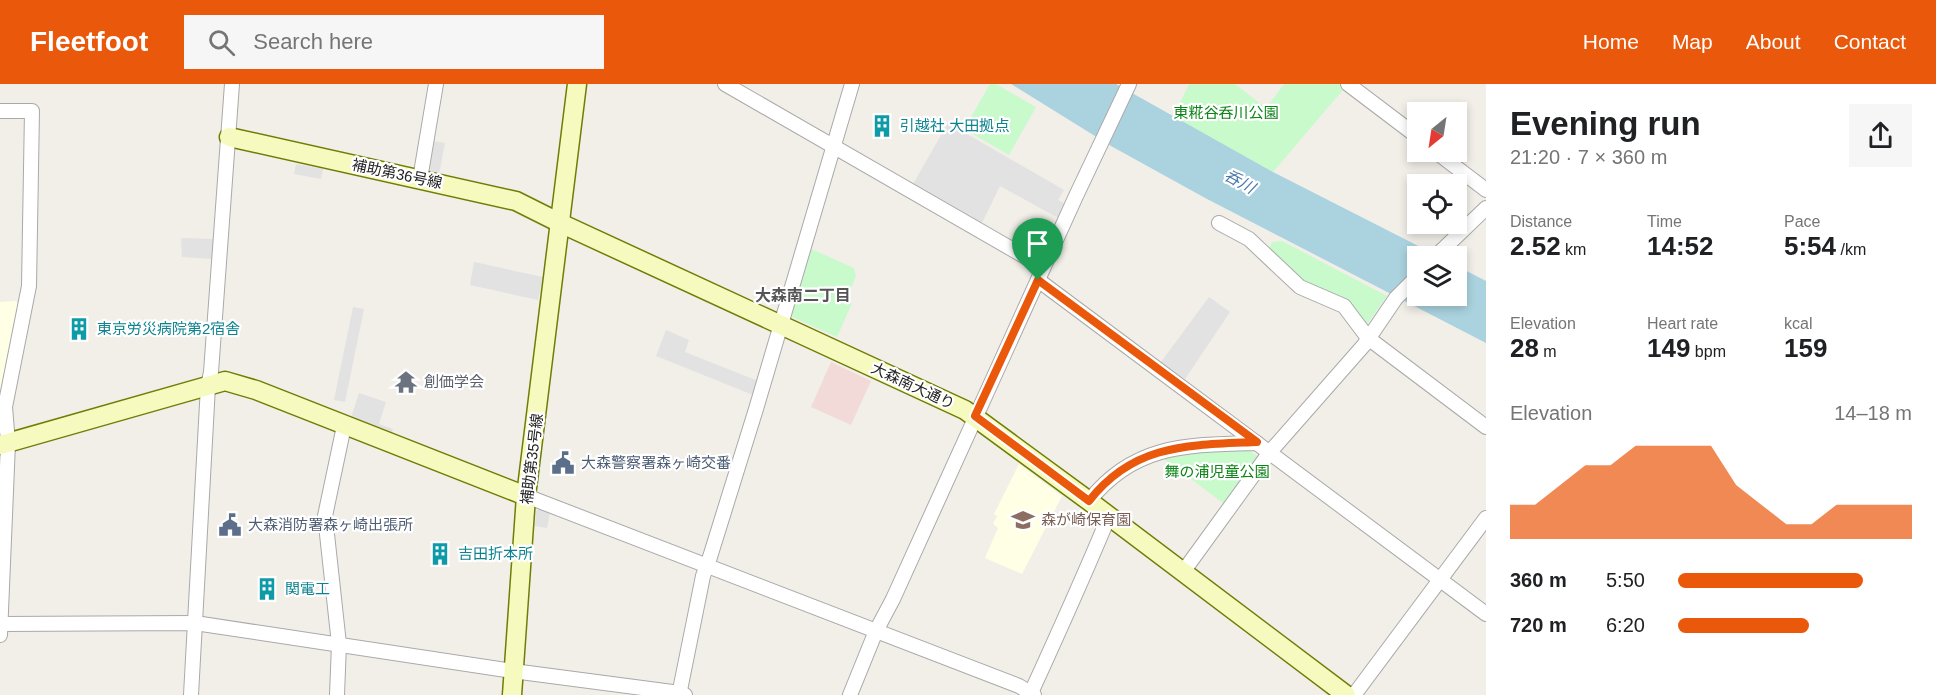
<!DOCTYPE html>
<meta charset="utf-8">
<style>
:root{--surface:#fff;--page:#f6f6f6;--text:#202124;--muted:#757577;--accent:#ea580c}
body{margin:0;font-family:Helvetica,"Noto Sans JP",sans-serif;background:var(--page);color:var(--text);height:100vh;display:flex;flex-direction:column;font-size:22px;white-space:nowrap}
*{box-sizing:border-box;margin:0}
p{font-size:20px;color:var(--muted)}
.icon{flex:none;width:33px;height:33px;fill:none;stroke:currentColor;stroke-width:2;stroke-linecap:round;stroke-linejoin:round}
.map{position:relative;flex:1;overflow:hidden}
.details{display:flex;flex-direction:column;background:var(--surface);width:450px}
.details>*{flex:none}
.needle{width:39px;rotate:210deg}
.controls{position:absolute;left:1407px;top:18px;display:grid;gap:12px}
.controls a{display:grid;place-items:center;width:60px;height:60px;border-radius:0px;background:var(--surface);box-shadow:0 3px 9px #0003;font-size:30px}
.pin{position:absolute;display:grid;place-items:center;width:51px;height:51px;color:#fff;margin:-62px -26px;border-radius:50% 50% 50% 0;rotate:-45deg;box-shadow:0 0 6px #0007}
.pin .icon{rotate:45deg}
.round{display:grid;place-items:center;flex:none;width:63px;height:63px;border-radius:0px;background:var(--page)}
.headline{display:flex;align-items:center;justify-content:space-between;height:102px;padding:0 24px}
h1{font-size:33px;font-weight:700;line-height:45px}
.metrics{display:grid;grid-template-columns:repeat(3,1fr);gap:9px;height:102px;padding:6px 24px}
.metrics div{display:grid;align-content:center}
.metrics b{font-size:26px;font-weight:700}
.metrics small{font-size:16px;font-weight:400}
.metrics p{font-size:16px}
.chart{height:168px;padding:12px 24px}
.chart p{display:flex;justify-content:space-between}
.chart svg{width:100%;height:108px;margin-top:6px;fill:var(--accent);opacity:.7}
ul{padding:0 24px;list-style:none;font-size:20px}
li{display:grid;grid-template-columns:96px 72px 1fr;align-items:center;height:45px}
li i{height:15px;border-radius:8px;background:var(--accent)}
header{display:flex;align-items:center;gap:36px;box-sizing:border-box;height:84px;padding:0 30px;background:var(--accent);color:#fff}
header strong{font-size:28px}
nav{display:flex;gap:33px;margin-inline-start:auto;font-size:21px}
.search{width:420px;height:54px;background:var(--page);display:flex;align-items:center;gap:15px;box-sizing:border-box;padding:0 21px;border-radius:0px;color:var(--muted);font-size:22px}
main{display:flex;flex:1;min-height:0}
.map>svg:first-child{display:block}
.commercial{fill:#f2dad9}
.education{fill:#ffffe5}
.park{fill:#c8facc}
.parking{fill:#e2e2e2}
.water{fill:#aad3df}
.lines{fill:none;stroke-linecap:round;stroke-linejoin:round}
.street-casing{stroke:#a9a9a9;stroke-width:16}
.secondary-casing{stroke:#707d05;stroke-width:21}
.street{stroke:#fff;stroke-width:14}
.secondary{stroke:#f7fabf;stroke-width:18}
.route-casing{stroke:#fff;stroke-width:12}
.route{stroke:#ea580c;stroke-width:8}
.labels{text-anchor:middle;stroke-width:4.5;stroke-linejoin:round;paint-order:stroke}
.park-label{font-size:15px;fill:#0c8416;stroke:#fff}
.culture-label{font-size:15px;fill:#0d838f;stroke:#fff;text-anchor:start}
.street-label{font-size:15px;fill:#222;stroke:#fff}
.worship-label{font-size:15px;fill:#5b616d;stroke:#fff;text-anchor:start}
.service-label{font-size:15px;fill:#4e5e75;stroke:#fff;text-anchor:start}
.education-label{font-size:15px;fill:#785e54;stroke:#fff;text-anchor:start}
.water-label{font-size:16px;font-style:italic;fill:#4a7aab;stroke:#fff}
.neighbourhood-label{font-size:16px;font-weight:bold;fill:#555;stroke:#fff}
</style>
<header>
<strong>Fleetfoot</strong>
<div class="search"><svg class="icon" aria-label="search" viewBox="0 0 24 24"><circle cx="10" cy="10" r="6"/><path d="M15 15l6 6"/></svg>Search here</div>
<nav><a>Home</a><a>Map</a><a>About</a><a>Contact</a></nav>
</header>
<main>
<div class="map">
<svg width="1486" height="611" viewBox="0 0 1486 611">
<rect width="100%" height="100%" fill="#f2efe9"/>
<path class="commercial" d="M 831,278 L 871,297 L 851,341 L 811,323 Z"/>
<g class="education">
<path d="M 16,217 L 20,222 L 5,353 L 0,354 L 0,218 Z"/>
<path d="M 1019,380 L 1062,412 L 1022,490 L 985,474 L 998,444 L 993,440 L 997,432 L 994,430 Z"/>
</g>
<g class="park">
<path d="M 990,0 L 996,0 L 1036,23 L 1009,71 L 964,45 Z"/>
<path d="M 1189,0 L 1235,0 L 1266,24 L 1284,0 L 1348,0 L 1273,88 L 1173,33 Z"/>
<path d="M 1282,157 L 1387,212 L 1365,243 L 1303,198 L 1268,166 L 1272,158 Z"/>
<path d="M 809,164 L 854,184 L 856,192 L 846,216 L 852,219 L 837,253 L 790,232 Z"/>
<path d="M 1221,366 L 1250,367 L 1257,372 L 1223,419 L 1163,374 L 1192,368 Z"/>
</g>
<g class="parking">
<path d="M 948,39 L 1064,106 L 1058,116 L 1066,120 L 1058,134 L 1000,102 L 982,139 L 913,100 Z"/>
<path d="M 433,57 L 445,59 L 439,90 L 427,88 Z"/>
<path d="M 296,80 L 323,85 L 321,95 L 294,90 Z"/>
<path d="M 181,154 L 216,155 L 214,175 L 182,173 Z"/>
<path d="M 474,178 L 543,193 L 538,216 L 470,201 Z"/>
<path d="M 1209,213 L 1230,228 L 1185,295 L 1161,278 Z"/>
<path d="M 353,223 L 364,225 L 345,318 L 334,316 Z"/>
<path d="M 666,246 L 689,256 L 685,268 L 758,297 L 753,311 L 656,272 Z"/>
<path d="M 359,309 L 386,318 L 379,340 L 393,345 L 391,350 L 350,337 Z"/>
<path d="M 540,424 L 550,428 L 547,444 L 535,442 L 536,427 Z"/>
</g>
<path class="water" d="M 1011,0 L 1116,0 L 1273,88 L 1438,172 L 1418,172 L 1418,212 L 1456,212 L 1457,182 L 1486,197 L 1486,259 L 1207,115 L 1111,62 Z"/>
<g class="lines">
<g class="street-casing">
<g id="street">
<path d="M 725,0 L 1043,183"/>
<path d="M 1348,0 L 1418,53"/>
<path d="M 0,27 L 32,27 L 29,202 L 5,323 L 8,359 L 0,551"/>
<path d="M 1436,68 L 1486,106"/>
<path d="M 420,95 L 436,0"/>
<path d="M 1219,139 L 1249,155 L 1300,203 L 1344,222 L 1368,254 L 1486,343"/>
<path d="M 1436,172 L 1486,124"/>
<path d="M 1038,196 L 1486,530"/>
<path d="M 526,412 L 1019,602 L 1034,611"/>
<path d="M 1089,417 C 1135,359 1189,361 1257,359"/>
<path d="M 1183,488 L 1270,368 L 1364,261 L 1396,214 L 1418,192"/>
<path d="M 1,540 L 195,539 L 513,587 L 680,609 L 685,611"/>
<path d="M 191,611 L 208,302 L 211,288 L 232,0"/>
<path d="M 337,611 L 339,560 L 325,432 L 344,342"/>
<path d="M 679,611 L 703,492 L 710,473 L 756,325 L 852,0"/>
<path d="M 850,611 L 876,547 L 893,515 L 1076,112 L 1129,0"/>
<path d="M 1030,611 C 1057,552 1084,492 1109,432"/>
<path d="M 1354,611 L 1486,434"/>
</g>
</g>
<g class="secondary-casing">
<g id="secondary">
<path d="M 229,53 L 516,117 L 560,139 L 965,326 L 1089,417 L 1346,611"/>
<path d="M 0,361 L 225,297 L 256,306 L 526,412"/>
<path d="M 512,611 L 526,412 L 577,0"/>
</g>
</g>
<use href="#street" class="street"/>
<use href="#secondary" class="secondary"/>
</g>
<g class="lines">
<g class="route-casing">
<path id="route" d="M 1038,196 L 1257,358 C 1190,361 1134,359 1089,417 L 975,332 Z"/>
</g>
<use href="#route" class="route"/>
</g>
<defs>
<g id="building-bare" transform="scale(1.8)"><path d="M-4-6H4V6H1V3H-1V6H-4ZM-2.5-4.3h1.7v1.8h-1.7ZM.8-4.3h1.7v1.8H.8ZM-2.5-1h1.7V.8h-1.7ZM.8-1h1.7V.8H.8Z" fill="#0f9aa8" stroke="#fff" stroke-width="2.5" paint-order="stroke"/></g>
<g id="temple-bare" transform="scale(1.8)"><path d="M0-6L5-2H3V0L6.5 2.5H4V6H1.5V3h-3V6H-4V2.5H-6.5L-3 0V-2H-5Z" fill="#6b7280" stroke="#fff" stroke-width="2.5" paint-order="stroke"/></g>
<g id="civic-bare" transform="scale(1.8)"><path d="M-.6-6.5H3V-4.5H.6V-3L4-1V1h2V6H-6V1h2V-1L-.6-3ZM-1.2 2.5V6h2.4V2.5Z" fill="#5c6f8a" stroke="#fff" stroke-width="2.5" paint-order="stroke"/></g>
<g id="school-bare" transform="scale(1.8)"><path d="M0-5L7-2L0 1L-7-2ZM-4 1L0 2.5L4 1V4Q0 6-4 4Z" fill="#8d6e63" stroke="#fff" stroke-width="2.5" paint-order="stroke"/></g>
</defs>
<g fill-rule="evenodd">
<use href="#building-bare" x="882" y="42"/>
<use href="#building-bare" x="79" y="245"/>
<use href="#temple-bare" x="406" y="298"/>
<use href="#civic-bare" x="563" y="379"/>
<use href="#school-bare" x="1023" y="436"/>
<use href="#civic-bare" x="230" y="441"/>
<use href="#building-bare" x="440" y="470"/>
<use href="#building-bare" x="267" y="505"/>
</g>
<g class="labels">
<g class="park-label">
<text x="1226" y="34">東糀谷呑川公園</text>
<text x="1217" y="393">舞の浦児童公園</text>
</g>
<g class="culture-label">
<text x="900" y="47">引越社 大田拠点</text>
<text x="97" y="250">東京労災病院第2宿舎</text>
<text x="458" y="475">吉田折本所</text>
<text x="285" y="510">関電工</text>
</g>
<g class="street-label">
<text transform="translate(397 90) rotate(12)" y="5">補助第36号線</text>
<text transform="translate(913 302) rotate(25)" y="5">大森南大通り</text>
<text transform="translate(532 375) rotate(-83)" y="5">補助第35号線</text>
</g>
<g class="worship-label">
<text x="424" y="303">創価学会</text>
</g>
<g class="service-label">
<text x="581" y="384">大森警察署森ヶ崎交番</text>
<text x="248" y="446">大森消防署森ヶ崎出張所</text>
</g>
<g class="education-label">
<text x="1041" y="441">森が崎保育園</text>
</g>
<g class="water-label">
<text transform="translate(1240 97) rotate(29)" y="6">呑川</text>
</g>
<g class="neighbourhood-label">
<text x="803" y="217">大森南二丁目</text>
</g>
</g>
</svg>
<div class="controls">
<a><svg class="needle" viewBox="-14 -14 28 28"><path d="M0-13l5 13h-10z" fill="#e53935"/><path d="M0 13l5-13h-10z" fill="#757577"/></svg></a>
<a><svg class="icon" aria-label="locate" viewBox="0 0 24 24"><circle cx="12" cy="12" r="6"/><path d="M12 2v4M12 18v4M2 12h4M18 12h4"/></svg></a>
<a><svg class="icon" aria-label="layers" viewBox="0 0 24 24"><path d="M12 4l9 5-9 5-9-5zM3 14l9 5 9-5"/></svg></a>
</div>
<div class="pin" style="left:1038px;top:196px;background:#1e9e55"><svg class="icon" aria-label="arrive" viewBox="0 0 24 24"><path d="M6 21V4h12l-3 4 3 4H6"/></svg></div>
</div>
<section class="details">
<div class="headline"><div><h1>Evening run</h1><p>21:20 · 7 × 360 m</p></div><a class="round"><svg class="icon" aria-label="share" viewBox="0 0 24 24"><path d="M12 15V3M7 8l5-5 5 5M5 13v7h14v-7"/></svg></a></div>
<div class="metrics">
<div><p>Distance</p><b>2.52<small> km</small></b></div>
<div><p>Time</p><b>14:52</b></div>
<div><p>Pace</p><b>5:54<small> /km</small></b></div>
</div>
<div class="metrics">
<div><p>Elevation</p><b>28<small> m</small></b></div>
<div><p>Heart rate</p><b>149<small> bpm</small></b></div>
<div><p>kcal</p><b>159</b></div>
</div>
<div class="chart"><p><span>Elevation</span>14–18 m</p>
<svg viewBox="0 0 160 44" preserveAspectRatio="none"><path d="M0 44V30L10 30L20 22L30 14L40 14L50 6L60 6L70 6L80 6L90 22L100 30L110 38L120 38L130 30L140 30L150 30L160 30V44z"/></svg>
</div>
<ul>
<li><b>360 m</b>5:50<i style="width:79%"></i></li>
<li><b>720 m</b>6:20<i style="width:56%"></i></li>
</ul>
</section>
</main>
